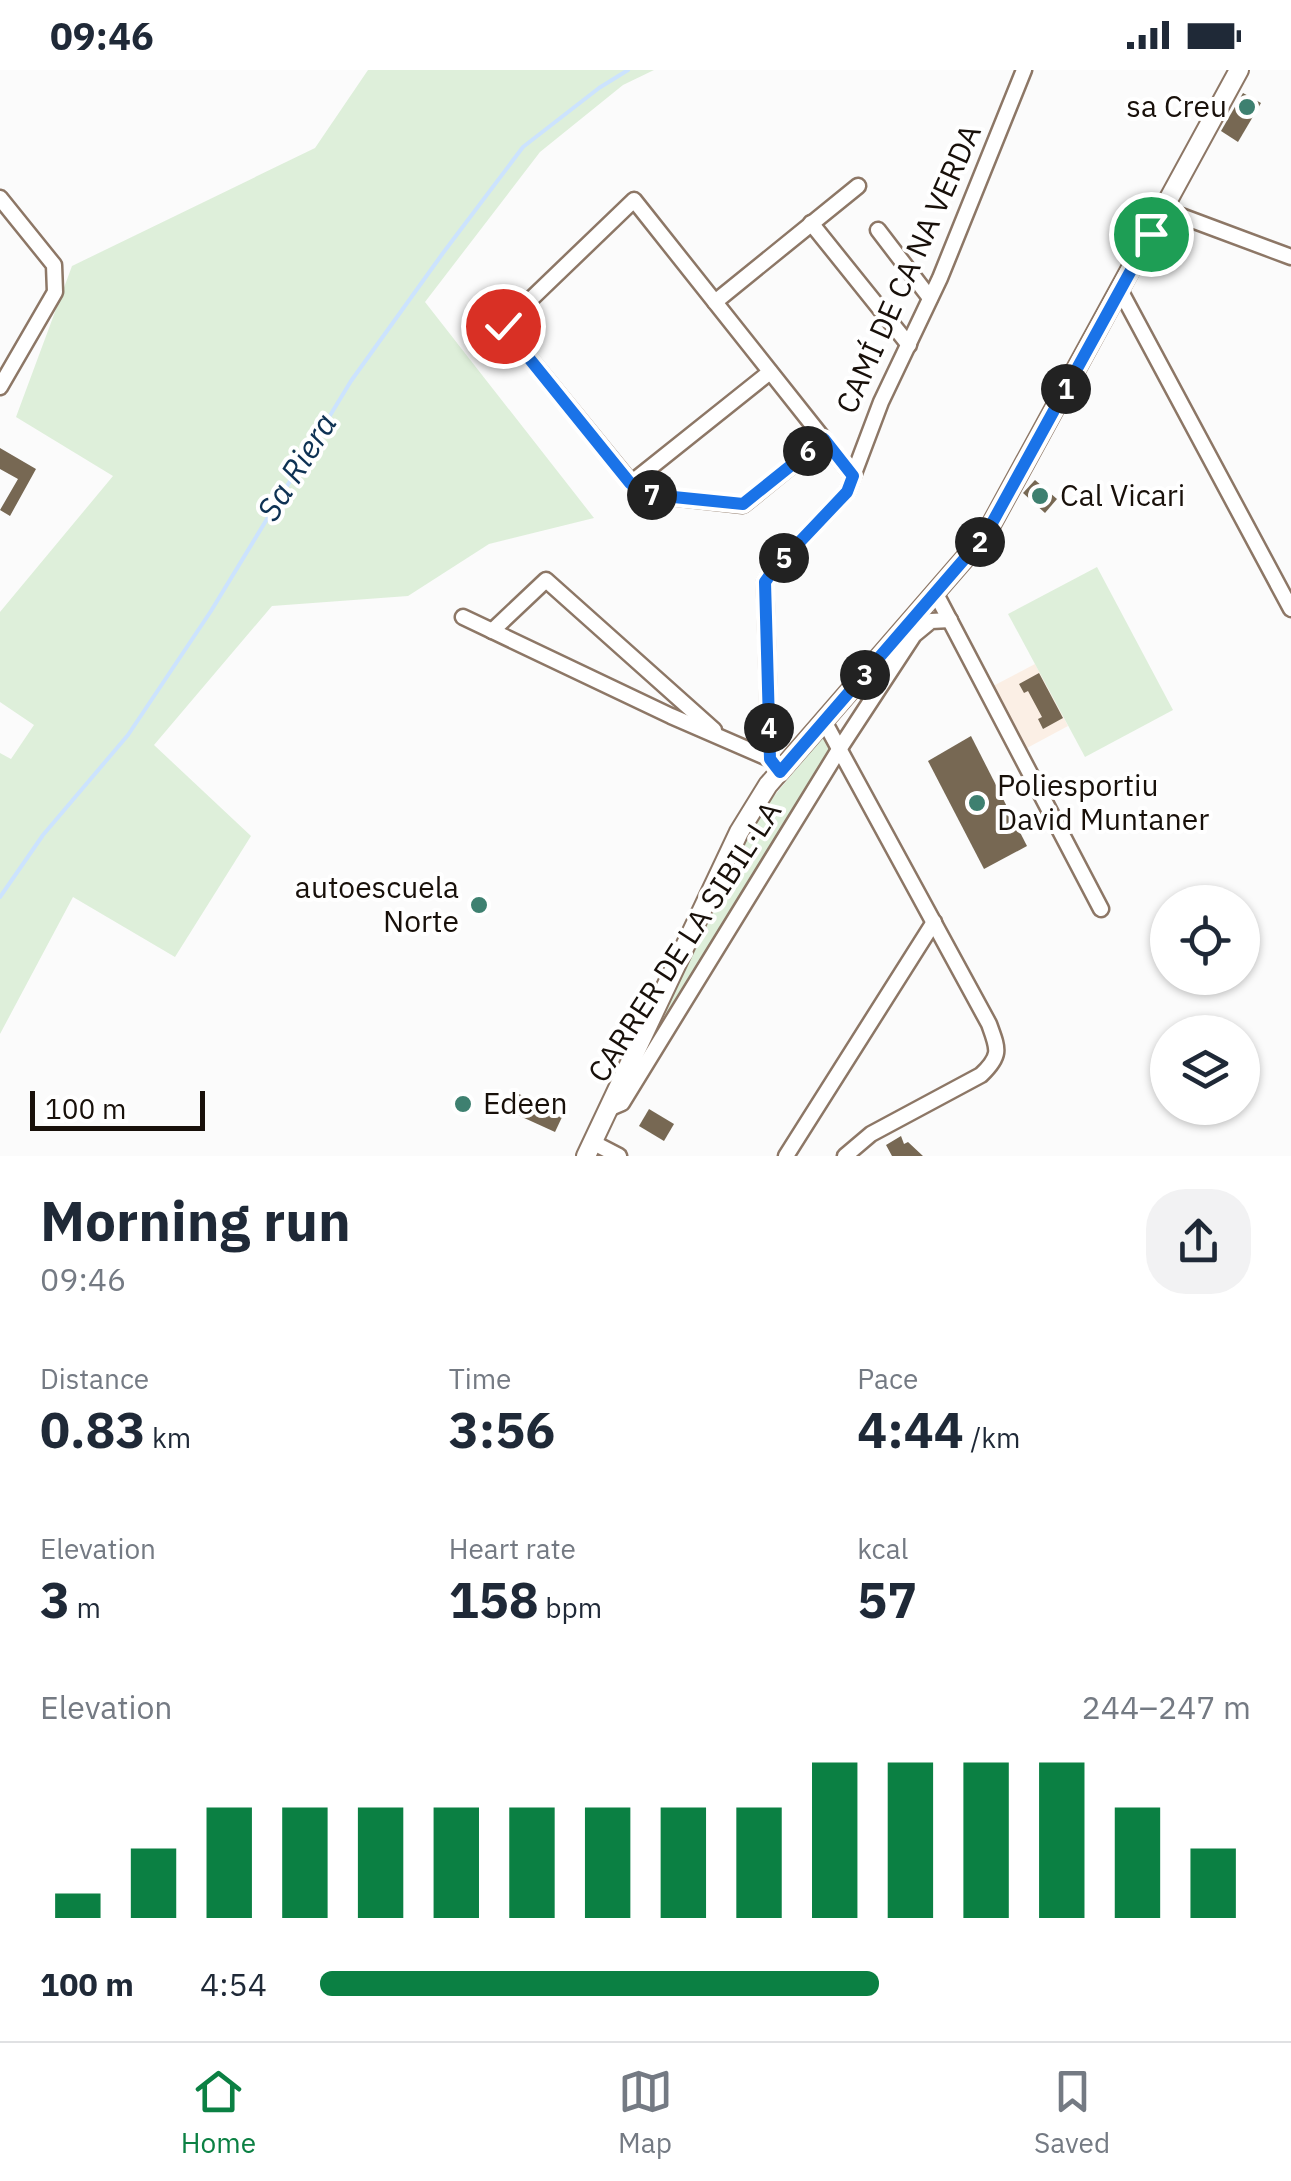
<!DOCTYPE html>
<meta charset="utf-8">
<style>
:root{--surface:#fff;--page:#f2f2f3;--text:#1f2937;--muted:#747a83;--line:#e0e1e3;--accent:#0b8043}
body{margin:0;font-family:"IBM Plex Sans",sans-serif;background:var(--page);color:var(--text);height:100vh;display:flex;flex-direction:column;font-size:38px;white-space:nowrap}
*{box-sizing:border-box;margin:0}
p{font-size:32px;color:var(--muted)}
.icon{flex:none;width:55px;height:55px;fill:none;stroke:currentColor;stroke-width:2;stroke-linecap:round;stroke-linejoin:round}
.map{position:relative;height:1086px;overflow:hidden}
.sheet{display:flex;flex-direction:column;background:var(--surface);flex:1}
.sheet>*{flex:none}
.buttons{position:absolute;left:1150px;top:815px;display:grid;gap:20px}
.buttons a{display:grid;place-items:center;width:110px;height:110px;border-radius:50%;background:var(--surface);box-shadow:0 2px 8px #0004;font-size:50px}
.scale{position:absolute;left:30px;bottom:25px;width:175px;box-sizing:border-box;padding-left:10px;border:5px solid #18100a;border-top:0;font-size:28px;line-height:35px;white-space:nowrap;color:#18100a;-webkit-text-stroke:8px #fff;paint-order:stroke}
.pin{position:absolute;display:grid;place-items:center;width:85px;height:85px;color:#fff;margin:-42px;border:5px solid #fff;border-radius:50%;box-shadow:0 2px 10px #0007}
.km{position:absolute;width:50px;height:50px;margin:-25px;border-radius:50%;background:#222;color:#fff;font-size:28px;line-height:50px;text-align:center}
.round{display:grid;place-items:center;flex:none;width:105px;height:105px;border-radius:40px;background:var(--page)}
.overview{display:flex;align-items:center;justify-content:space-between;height:170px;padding:0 40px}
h1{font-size:55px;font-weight:700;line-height:75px}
.stats{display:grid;grid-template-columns:repeat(3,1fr);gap:15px;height:170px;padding:10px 40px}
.stats div{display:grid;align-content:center}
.stats b{font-size:50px;font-weight:700}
.stats small{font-size:28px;font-weight:400}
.stats p{font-size:28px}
.chart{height:280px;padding:20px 40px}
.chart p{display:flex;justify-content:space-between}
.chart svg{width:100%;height:180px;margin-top:10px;stroke:var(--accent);stroke-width:6}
ul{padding:0 40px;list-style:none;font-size:32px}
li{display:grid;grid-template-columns:160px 120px 1fr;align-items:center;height:75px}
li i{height:25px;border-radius:12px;background:var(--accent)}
.status{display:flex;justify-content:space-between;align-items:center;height:70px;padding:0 50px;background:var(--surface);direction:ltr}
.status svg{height:28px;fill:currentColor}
.tab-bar{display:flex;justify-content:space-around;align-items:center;height:140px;border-top:2px solid var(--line);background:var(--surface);font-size:28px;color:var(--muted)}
.tab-bar a{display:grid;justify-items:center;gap:5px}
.tab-bar .current{color:var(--accent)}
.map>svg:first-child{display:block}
.built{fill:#fbefe5}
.green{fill:#deefda}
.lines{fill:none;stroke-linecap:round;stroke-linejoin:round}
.stream{stroke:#cce3fe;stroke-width:4}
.building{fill:#776853}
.minor-casing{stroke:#8d7766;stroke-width:19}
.tertiary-casing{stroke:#8d7766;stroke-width:22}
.minor{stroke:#fff;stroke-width:14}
.tertiary{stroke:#fff;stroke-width:18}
.route-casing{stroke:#fff;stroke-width:20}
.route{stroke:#1a73e8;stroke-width:12}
.poi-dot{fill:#3e8070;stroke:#fff;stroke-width:4}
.labels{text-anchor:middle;stroke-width:8;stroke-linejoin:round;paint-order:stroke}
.poi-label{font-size:30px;fill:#18100a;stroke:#fff;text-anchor:start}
.street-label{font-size:30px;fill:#18100a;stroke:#fff}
.water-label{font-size:32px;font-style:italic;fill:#0d3153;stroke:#fff}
</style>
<div class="status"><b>09:46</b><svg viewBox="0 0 49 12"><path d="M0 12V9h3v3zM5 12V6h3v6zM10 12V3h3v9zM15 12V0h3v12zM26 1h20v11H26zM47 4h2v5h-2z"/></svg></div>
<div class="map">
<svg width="1291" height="1086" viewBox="0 0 1291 1086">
<rect width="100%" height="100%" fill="#fbfbfb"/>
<path class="built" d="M 1035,594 L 1068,656 L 1027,678 L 993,616 Z"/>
<g class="green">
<path d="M 368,0 L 654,0 L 623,15 L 540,82 L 425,232 L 594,448 L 489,474 L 408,526 L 272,536 L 154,675 L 251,766 L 175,887 L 73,827 L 0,964 L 0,683 L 11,689 L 34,655 L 0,632 L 0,542 L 113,406 L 16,347 L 72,196 L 315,78 Z"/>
<path d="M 1097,497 L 1173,640 L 1085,687 L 1008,544 Z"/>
<path d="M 827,662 L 836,679 L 637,1000 L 716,828 L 765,737 Z"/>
</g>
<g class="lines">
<path class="stream" d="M 0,827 L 43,765 L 128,665 L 211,541 L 351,311 L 443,183 L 523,77 L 599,18 L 628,0"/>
</g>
<g class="building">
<path d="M 1243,23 L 1261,33 L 1238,72 L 1221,61 Z"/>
<path d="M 0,378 L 36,399 L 10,446 L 0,440 L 18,409 L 0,399 Z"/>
<path d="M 1035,410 L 1057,429 L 1045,443 L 1023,423 Z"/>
<path d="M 1039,603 L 1063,648 L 1043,659 L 1038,649 L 1042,647 L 1028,621 L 1024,623 L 1019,614 Z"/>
<path d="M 971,666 L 1027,776 L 984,799 L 928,691 Z"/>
<path d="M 519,1024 L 563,1045 L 555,1062 L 511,1042 Z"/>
<path d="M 649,1039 L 674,1054 L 664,1071 L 639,1056 Z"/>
<path d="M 901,1066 L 904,1074 L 908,1072 L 923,1086 L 892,1086 L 886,1075 Z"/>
</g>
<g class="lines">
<g class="minor-casing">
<g id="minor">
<path d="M 0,128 L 54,195 L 55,222 L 0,317"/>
<path d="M 1165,140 L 1291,187"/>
<path d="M 811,153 L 909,275"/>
<path d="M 878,160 L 930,228"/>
<path d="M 1120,220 L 1291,539"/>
<path d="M 715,232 L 858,116"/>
<path d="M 824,369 L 743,435 L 644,424 L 631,413 L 503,256 L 634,130 L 853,406"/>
<path d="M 631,413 L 770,302"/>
<path d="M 936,524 L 1101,839"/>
<path d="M 463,547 L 671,646 L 770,689 L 773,693"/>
<path d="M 492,561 L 546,510 L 714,660"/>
<path d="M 824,651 L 989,954 C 998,979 1002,985 981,1005 L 871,1064 L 845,1086"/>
<path d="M 770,689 L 765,512 L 774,499 L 847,422 L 881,332 L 940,208 L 1024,0"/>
<path d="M 608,1039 L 622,1033 L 840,678 L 914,565 L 931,551 L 950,550"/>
<path d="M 592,1072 L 619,1086"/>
<path d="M 786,1086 L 934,852"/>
</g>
</g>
<g class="tertiary-casing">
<path id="tertiary" d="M 586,1086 L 739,762 L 768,715 L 986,464 L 1239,0"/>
</g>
<use href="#minor" class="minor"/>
<use href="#tertiary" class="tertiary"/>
</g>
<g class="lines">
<g class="route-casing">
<path id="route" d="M 503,256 L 630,413 L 644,424 L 743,434 L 824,369 L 853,406 L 847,422 L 774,499 L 765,512 L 770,689 L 780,702 L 986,464 L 1151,164"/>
</g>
<use href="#route" class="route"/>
</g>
<g class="poi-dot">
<circle cx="1247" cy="37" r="10"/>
<circle cx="1040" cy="426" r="10"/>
<circle cx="977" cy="733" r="10"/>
<circle cx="479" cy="835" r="10"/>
<circle cx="463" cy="1034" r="10"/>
</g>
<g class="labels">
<g class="poi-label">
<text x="1227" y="47" text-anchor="end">sa Creu</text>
<text x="1060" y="436">Cal Vicari</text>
<text x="997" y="726">Poliesportiu<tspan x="997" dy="34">David Muntaner</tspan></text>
<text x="459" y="828" text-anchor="end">autoescuela<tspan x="459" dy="34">Norte</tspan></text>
<text x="483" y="1044">Edeen</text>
</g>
<g class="street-label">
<text transform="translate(909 199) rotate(-66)" y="10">CAMÍ DE CA NA VERDA</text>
<text transform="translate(685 872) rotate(-57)" y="10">CARRER DE LA SIBIL·LA</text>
</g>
<g class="water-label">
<text transform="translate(297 397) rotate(-58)" y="11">Sa Riera</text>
</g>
</g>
</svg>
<div class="buttons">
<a><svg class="icon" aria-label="locate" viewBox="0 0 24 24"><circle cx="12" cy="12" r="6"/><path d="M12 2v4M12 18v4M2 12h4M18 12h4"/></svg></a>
<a><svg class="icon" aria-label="layers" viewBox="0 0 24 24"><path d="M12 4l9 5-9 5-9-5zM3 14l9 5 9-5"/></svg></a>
</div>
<div class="scale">100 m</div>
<div class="pin" style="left:1151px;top:164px;background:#1e9e55"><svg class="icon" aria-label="arrive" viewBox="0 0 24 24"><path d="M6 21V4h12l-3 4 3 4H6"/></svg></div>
<div class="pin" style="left:503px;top:256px;background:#d93025"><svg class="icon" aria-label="check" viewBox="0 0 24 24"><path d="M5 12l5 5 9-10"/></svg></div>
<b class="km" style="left:1066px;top:319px">1</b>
<b class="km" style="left:980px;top:472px">2</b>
<b class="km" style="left:865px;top:605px">3</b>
<b class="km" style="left:769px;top:658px">4</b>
<b class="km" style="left:784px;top:488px">5</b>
<b class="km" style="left:808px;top:381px">6</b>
<b class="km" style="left:652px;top:425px">7</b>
</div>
<section class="sheet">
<div class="overview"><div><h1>Morning run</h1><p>09:46</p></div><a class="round"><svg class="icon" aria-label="share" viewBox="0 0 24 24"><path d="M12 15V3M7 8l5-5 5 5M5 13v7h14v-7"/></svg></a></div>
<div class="stats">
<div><p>Distance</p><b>0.83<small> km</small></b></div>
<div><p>Time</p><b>3:56</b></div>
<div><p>Pace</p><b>4:44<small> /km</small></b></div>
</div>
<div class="stats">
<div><p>Elevation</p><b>3<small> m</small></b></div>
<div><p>Heart rate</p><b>158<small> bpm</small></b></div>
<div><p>kcal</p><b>57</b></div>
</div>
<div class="chart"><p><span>Elevation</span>244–247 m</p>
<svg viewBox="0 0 160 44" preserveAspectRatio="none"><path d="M5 44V38M15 44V27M25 44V17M35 44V17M45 44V17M55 44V17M65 44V17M75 44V17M85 44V17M95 44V17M105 44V6M115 44V6M125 44V6M135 44V6M145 44V17M155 44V27"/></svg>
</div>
<ul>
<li><b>100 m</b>4:54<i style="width:60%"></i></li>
</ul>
</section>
<nav class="tab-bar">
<a class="current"><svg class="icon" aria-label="home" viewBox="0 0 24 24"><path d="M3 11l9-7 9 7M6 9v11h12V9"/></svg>Home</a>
<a><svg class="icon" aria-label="map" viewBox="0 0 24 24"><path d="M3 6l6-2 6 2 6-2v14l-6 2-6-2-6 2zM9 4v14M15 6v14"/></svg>Map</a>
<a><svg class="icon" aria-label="saved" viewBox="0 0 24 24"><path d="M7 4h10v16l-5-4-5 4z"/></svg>Saved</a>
</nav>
